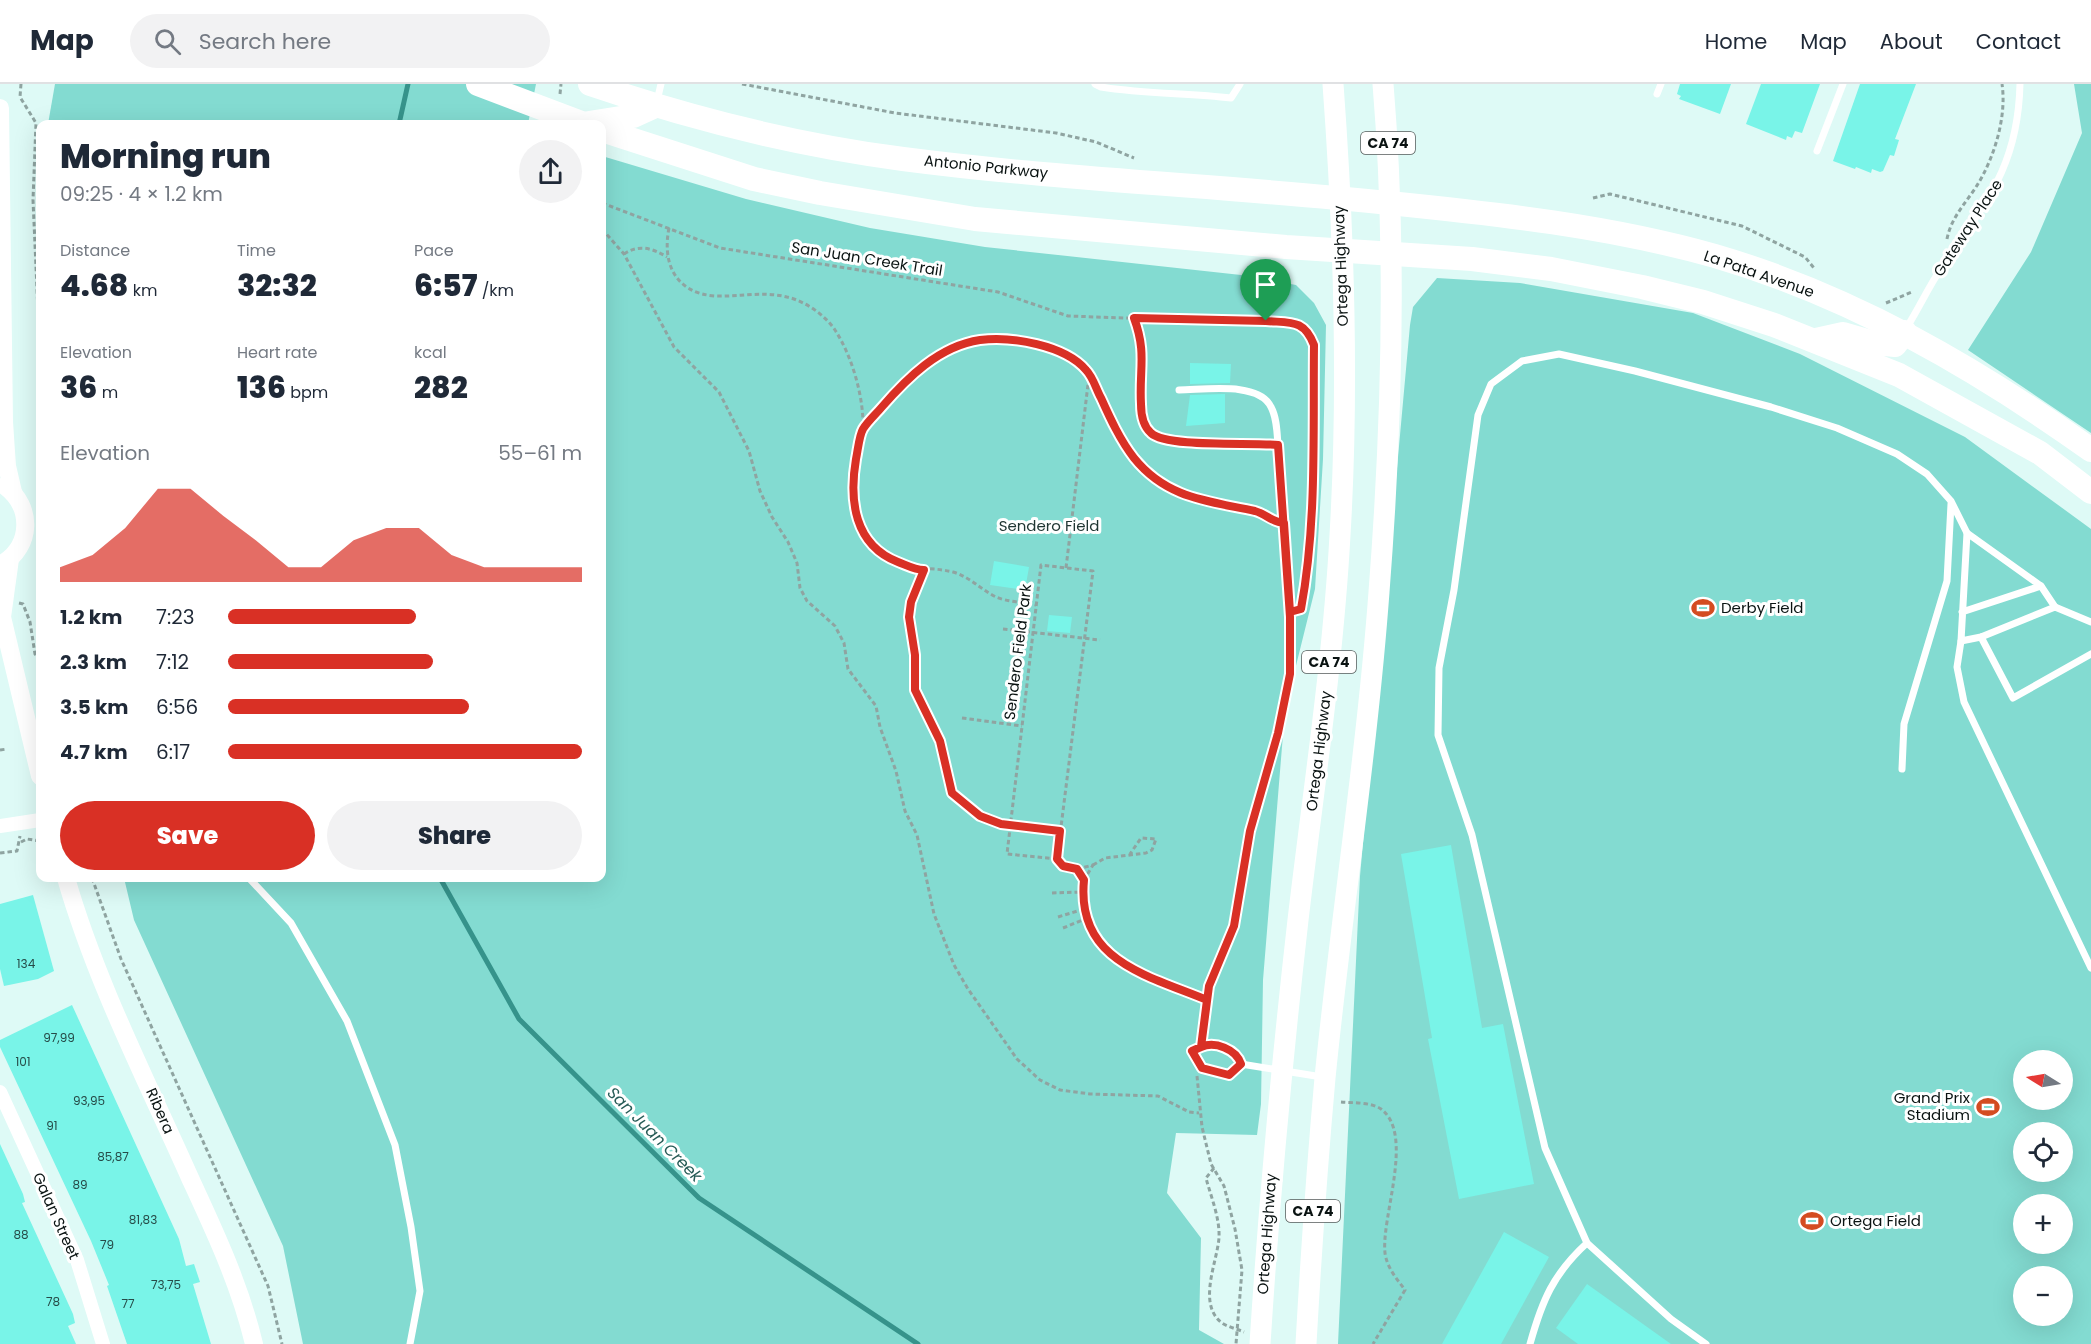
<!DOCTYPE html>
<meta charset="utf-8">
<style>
:root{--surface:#fff;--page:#f2f2f3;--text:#1f2937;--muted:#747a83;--line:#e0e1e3;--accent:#d93025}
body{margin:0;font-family:Poppins,sans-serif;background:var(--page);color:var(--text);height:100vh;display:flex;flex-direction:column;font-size:22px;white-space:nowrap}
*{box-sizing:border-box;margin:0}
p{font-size:20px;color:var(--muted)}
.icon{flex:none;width:33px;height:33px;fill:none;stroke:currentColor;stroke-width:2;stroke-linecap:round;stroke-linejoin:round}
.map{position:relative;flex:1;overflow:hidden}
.details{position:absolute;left:36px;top:36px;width:570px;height:762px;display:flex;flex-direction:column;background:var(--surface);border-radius:12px;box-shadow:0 6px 24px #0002}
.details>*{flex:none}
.needle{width:39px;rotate:281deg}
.buttons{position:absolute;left:2013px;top:966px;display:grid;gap:12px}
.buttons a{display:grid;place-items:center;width:60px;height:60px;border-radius:50%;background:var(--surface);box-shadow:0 6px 24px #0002;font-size:30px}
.pin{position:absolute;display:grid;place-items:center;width:51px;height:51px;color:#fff;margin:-62px -26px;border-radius:50% 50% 50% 0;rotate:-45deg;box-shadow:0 0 6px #0007}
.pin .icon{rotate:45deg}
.round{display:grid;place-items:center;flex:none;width:63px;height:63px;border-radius:32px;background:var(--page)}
.head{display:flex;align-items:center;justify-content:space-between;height:102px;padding:0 24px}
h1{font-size:33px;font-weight:800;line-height:45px}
.figures{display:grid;grid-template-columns:repeat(3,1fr);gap:9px;height:102px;padding:6px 24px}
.figures div{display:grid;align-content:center}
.figures b{font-size:30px;font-weight:800}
.figures small{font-size:16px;font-weight:400}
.figures p{font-size:16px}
.chart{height:168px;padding:12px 24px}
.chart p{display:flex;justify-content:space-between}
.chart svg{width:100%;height:108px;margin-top:6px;fill:var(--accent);opacity:.7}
.cta{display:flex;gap:12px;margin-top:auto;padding:12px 24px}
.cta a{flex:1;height:69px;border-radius:36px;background:var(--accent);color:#fff;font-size:24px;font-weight:800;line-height:69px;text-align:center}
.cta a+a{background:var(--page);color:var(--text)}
ul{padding:0 24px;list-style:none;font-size:20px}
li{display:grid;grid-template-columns:96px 72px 1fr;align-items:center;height:45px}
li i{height:15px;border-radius:8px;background:var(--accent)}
header{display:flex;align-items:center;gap:36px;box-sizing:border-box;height:84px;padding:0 30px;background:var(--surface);border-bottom:2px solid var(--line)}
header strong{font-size:28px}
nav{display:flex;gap:33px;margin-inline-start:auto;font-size:21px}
.search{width:420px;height:54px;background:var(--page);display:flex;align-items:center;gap:15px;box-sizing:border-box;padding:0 21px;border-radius:33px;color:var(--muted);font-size:22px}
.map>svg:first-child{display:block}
.green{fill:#83dbd1;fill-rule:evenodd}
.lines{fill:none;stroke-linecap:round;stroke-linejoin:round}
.stream{stroke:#36938b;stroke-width:5}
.building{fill:#79f4e8}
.path{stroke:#8fa4a1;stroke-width:3;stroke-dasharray:4.5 3;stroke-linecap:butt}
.lane{stroke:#fff;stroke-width:7}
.street{stroke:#fff;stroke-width:14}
.secondary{stroke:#fff;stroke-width:18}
.primary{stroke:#fff;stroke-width:21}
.highway{stroke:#fff;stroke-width:24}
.route-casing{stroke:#fff;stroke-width:12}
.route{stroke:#d93025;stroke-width:8}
.labels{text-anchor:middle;stroke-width:6;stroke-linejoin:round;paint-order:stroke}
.number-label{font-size:12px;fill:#264b48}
.shield{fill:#fff;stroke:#545a59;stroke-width:1.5}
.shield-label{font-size:14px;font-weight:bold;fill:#0a1312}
.street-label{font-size:15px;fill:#0a1312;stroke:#fff}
.park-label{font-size:15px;fill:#203633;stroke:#fff}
.poi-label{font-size:15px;fill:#0a1312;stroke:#fff;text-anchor:start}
.water-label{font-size:16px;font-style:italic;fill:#275c57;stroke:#fff}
</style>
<header>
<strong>Map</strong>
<div class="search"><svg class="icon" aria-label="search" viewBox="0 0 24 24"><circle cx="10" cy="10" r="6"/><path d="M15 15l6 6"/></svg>Search here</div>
<nav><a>Home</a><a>Map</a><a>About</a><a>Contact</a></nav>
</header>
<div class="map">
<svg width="2091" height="1260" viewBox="0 0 2091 1260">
<rect width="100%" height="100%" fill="#defaf6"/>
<g class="green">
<path d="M 55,0 L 536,0 L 528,40 L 48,40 Z"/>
<path d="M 2074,0 L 2091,0 L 2091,349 L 1968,266 L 2031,168 L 2082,49 Z"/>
<path d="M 602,72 L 746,115 L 870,144 L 985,163 L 1241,191 L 1296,201 L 1314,219 L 1326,241 L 1323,375 L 1315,505 L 1285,626 L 1263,896 L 1261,1020 L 1257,1051 L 1176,1049 L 1167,1109 L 1201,1154 L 1199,1246 L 1224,1260 L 303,1260 L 283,1162 L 134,836 L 124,794 L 602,794 Z"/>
<path d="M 1437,194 L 1520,199 L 1693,229 L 1800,270 L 1965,353 L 2091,445 L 2091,1260 L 1338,1260 L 1360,792 L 1410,241 L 1413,223 ZM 2024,976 L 2062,976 L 2062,1016 L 2024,1016 ZM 2024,1048 L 2062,1048 L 2062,1088 L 2024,1088 ZM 2024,1120 L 2062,1120 L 2062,1160 L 2024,1160 ZM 2024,1192 L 2062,1192 L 2062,1232 L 2024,1232 Z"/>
</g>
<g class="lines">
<g class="stream">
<path d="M 399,40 L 408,0"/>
<path d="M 440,794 L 519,935 L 699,1114 L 918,1260"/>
</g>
</g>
<g class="building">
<path d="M 1680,0 L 1731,0 L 1720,30 L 1679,15 L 1681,12 L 1677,10 Z"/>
<path d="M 1761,0 L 1820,0 L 1802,49 L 1795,47 L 1792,54 L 1787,52 L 1786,56 L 1746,40 Z"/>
<path d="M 1860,0 L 1916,0 L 1895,55 L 1899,56 L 1894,72 L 1890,71 L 1883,87 L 1880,88 L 1872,85 L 1871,89 L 1856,83 L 1855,85 L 1833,77 Z"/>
<path d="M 1190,279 L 1231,280 L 1230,299 L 1190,300 Z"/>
<path d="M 1225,310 L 1225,339 L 1186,342 L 1190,311 Z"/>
<path d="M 994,477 L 1029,483 L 1025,506 L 990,501 Z"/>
<path d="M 1049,531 L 1072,533 L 1070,549 L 1047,547 Z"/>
<path d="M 1451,761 L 1482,944 L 1503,940 L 1534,1100 L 1459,1115 L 1428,955 L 1432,954 L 1401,770 Z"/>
<path d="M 33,811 L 54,887 L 38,895 L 4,902 L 0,885 L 0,820 Z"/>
<path d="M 72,921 L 179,1155 L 186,1182 L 194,1180 L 200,1198 L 193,1200 L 211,1260 L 127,1260 L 107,1202 L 109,1201 L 91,1157 L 0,963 L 0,956 Z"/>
<path d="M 0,1060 L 23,1110 L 25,1118 L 22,1119 L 73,1230 L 75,1239 L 68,1242 L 76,1260 L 0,1260 Z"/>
<path d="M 1504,1148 L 1549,1173 L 1501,1260 L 1442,1260 Z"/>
<path d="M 1587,1200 L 1671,1260 L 1578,1260 L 1556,1244 Z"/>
</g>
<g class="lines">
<g class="path">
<path d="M 21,0 L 20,13 L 36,39 L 33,116 L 40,272"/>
<path d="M 742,0 L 895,29 L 1056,49 L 1096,58 L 1134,74"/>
<path d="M 560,10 L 561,0"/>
<path d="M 1593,114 L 1610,110 L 1742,142 L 1805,173 L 1814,184"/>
<path d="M 602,119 L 720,164 L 998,208 L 1068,232 L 1298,240 L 1309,247 L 1314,261 L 1313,353 L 1305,504 L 1301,525 L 1289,528"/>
<path d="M 669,144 C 662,179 675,209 715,212 C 739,213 763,207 787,213 C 805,217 825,231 835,246 C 852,272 864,313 863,345 C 862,362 855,379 853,395 C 848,424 861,458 887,473 C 912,488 929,482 953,488 C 970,493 980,505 996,513 C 1007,518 1024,518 1036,521"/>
<path d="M 602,145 L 624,170 L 674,263 L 719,308 L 749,367 L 760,407 L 772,433 L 788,458 L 797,479 L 800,504 L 807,517 L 835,542 L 844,559 L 848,585 L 876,622 L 880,643 L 896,687 L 905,727 L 917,751 L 934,830 L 954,881 L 968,905 L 1017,975 L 1040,996 L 1060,1006 L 1090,1010 L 1158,1012 L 1189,1028 L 1199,1029"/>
<path d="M 1947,155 C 1951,134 1965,120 1976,103 C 1994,75 2007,33 2002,0"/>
<path d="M 624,170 C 639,160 652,164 667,173"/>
<path d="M 1886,219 L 1912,208"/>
<path d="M 1134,234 C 1145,262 1142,287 1141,316 C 1141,332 1145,348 1161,355 C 1178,362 1245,359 1268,360"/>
<path d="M 863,345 C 909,291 950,243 1029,259 C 1048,262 1073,271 1086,285 C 1099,300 1105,325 1115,342 C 1137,378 1156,401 1197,416 C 1214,423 1233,423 1250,426 C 1263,429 1271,438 1284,439"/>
<path d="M 1066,484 L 1089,292"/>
<path d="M 924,486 L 911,518 L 909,533 L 915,571 L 915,606 L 940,657 L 952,709 L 980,733 L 1001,740 L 1060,747"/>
<path d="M 19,519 L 23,520 L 30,538 L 35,570 L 40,574"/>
<path d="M 1003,545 L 1100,556"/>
<path d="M 962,634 L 1022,642"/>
<path d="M 0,666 L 7,665"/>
<path d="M 21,758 L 27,755 L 40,757"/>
<path d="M 0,769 L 17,767 L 20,752"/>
<path d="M 1057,775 L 1007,770 L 1041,481 L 1093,487 L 1057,775 L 1063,782 L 1077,785 L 1084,796 C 1076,878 1146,890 1207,916"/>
<path d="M 1093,781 L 1105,774 L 1146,769 L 1152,766 L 1156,755 L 1141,754 L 1130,770"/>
<path d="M 1077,785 L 1093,781 L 1084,796"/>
<path d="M 92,794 L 121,875 L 268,1202 L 282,1260"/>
<path d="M 1052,809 L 1083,808"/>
<path d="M 1058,833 L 1084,825"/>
<path d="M 1063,844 L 1085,835"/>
<path d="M 1202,950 L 1209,902 L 1234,842 L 1250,747 L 1278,649 L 1290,590 L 1290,533 L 1279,372"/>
<path d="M 1197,992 L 1202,1043 L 1211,1080 L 1224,1102 L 1235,1145 L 1242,1186 L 1236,1260"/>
<path d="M 1341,1018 C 1353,1019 1371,1018 1381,1025 C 1415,1050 1381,1133 1385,1169 C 1387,1184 1397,1195 1405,1206 L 1373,1260"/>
<path d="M 1214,1084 L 1206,1094 C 1211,1113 1220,1134 1219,1154 C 1217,1179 1197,1220 1222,1239 C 1228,1243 1237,1245 1244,1248"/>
</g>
<g class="lane">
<path d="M 1095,0 L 1101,3 C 1144,10 1187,9 1231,14 L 1240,0"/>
<path d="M 1657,10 L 1661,0"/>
<path d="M 657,17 L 661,0"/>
<path d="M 1817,67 L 1843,0"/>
<path d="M 1907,243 C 1919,224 1929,202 1942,183 C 1986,118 2018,83 2020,0"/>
<path d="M 1179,306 C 1204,306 1259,297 1271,323 C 1277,334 1277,349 1278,361"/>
<path d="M 2041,502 L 2055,523"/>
<path d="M 1962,528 L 2041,502 L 1967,449 L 1961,557 L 1981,553 L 2055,523 L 2091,538"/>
<path d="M 1981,553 L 2013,614 L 2091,570"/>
<path d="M 1961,557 L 1957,583 L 1964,618 L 2091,884"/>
<path d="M 1902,685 L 1904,640 L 1947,497 L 1951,420"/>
<path d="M 249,794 L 291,839 L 347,937 L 395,1061 L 411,1143 L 420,1207 L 410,1260"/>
<path d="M 1207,961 L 1233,967 L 1241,980 L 1229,991 L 1201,984 L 1192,967 Z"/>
<path d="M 1241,980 L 1322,993"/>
<path d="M 1530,1260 C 1542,1217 1553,1190 1587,1159"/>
<path d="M 1706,1260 L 1671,1235 L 1587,1159 L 1545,1064 L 1472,751 L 1438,651 L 1439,584 L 1454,506 L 1478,331 L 1491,300 L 1522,277 L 1559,270 L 1635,287 L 1771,323 L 1837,344 L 1897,370 L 1927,390 L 1951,417 L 1967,449"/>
</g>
<g class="street">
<path d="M 0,742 L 40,736"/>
<path d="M 0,1008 L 77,1176 L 103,1260"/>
</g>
<g class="secondary">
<path d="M 0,24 L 4,338 L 7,382 L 13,408"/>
<path d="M 10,475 L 2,533 L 40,692"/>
<path d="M 2,480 C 32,462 33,423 5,402"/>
<path d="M 66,794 C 96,898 146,995 190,1094 C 215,1148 240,1201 254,1260"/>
</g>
<g class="primary">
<path d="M 1260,1260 C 1269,1118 1282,977 1298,836 C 1313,708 1333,580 1340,451 C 1349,301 1344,149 1333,0"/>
<path d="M 1306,1260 C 1311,1171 1317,1083 1325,994 C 1341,832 1367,670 1379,508 C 1392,340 1397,168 1383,0"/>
</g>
<g class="highway">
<path d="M 478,0 L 584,40"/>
<path d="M 590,0 C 692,35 796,61 903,75 C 1064,96 1228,102 1389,119 C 1498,130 1609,142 1715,172 C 1852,212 1976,284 2091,366"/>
<path d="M 589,39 L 633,32 L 655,22"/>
<path d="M 602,46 L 754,95 L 820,109 L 975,135 L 1286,163 L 1472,175 L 1551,185 L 1642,203 L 1703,218 L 1774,241 L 1899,291 L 2040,369 L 2091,408"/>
<path d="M 1816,256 L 1843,250 L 1874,259 L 1895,261 L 1905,248"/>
</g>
</g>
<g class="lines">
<g class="route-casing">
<path id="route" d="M 1266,237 C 1291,239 1304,235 1314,261 C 1313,348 1317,439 1301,525 L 1290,528 L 1284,439 C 1272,438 1266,430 1255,427 C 1209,417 1167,415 1134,374 C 1120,356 1110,334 1101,314 C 1096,305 1093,293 1086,286 C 1065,261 1011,252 980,256 C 939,262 907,294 881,324 C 876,330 868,337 863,345 C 859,352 858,366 856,375 C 849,416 854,461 898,478 C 906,481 915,486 924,486 L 911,518 L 909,533 L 915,571 L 915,606 L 940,657 L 952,709 L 980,732 L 1001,740 L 1060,747 L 1057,775 L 1063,782 L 1077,785 L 1084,796 C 1076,877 1147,891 1207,916 L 1201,963 C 1215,957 1236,965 1241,980 L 1229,991 L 1202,984 L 1192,967 L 1201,963 L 1209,902 L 1234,842 L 1250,747 L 1278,649 L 1290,590 L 1290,533 L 1278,361 C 1251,358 1167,364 1151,349 C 1143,342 1141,330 1141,320 C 1139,285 1147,269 1134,234 L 1266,237"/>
</g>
<use href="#route" class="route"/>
</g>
<defs>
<g id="stadium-bare" transform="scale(1.8)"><path d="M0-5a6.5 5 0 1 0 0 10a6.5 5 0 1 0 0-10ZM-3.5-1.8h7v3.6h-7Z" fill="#d44c21" stroke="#fff" stroke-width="2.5" paint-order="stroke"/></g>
</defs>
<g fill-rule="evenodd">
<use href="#stadium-bare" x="1703" y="524"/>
<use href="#stadium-bare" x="1988" y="1023"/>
<use href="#stadium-bare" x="1812" y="1137"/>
</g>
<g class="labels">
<g class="number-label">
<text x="26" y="884">134</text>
<text x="59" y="958">97,99</text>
<text x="23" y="982">101</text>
<text x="89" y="1021">93,95</text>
<text x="52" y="1046">91</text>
<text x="113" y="1077">85,87</text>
<text x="80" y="1105">89</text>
<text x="143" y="1140">81,83</text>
<text x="21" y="1155">88</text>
<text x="107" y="1165">79</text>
<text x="166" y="1205">73,75</text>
<text x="53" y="1222">78</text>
<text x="128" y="1224">77</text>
</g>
<g class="shield">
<rect x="1361" y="48" width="54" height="22" rx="4.5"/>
<rect x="1302" y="567" width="54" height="22" rx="4.5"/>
<rect x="1286" y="1116" width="54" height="22" rx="4.5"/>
</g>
<g class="shield-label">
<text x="1388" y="64">CA 74</text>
<text x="1329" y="583">CA 74</text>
<text x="1313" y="1132">CA 74</text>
</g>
<g class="street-label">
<text transform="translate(986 83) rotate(6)" y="5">Antonio Parkway</text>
<text transform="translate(1968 144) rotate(-57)" y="5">Gateway Place</text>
<text transform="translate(867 175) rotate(9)" y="5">San Juan Creek Trail</text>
<text transform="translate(1341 182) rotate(-92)" y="5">Ortega Highway</text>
<text transform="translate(1759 190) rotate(19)" y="5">La Pata Avenue</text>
<text transform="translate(1018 568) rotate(-83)" y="5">Sendero Field Park</text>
<text transform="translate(1319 667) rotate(-83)" y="5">Ortega Highway</text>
<text transform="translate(160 1027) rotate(66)" y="5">Ribera</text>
<text transform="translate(56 1132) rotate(66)" y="5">Galan Street</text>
<text transform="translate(1267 1150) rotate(-86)" y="5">Ortega Highway</text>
</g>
<g class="park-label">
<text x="1049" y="447">Sendero Field</text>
</g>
<g class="poi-label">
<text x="1721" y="529">Derby Field</text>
<text x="1970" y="1019" text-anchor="end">Grand Prix<tspan x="1970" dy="17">Stadium</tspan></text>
<text x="1830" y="1142">Ortega Field</text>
</g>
<g class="water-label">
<text transform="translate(655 1050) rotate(45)" y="6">San Juan Creek</text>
</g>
</g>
</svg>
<div class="buttons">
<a><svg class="needle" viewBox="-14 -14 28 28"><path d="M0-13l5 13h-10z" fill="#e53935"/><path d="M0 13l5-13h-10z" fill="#747a83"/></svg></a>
<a><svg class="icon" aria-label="locate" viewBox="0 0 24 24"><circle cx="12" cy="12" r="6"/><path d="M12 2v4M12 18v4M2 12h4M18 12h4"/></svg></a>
<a>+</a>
<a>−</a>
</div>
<div class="pin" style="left:1266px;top:237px;background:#1e9e55"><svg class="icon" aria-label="arrive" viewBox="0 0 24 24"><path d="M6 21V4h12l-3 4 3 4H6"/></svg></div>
<section class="details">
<div class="head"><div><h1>Morning run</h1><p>09:25 · 4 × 1.2 km</p></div><a class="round"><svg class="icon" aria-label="share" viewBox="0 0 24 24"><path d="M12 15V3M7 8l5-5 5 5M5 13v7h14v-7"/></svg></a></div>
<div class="figures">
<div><p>Distance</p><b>4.68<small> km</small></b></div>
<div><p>Time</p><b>32:32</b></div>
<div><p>Pace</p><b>6:57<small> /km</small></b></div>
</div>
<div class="figures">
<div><p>Elevation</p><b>36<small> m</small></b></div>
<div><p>Heart rate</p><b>136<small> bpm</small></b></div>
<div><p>kcal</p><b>282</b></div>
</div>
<div class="chart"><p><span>Elevation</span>55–61 m</p>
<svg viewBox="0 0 160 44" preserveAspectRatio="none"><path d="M0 44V38L10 33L20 22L30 6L40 6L50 17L60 27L70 38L80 38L90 27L100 22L110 22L120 33L130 38L140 38L150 38L160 38V44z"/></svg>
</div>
<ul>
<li><b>1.2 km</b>7:23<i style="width:53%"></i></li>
<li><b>2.3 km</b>7:12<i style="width:58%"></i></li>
<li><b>3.5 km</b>6:56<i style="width:68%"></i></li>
<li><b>4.7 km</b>6:17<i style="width:100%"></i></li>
</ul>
<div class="cta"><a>Save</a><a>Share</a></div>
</section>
</div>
